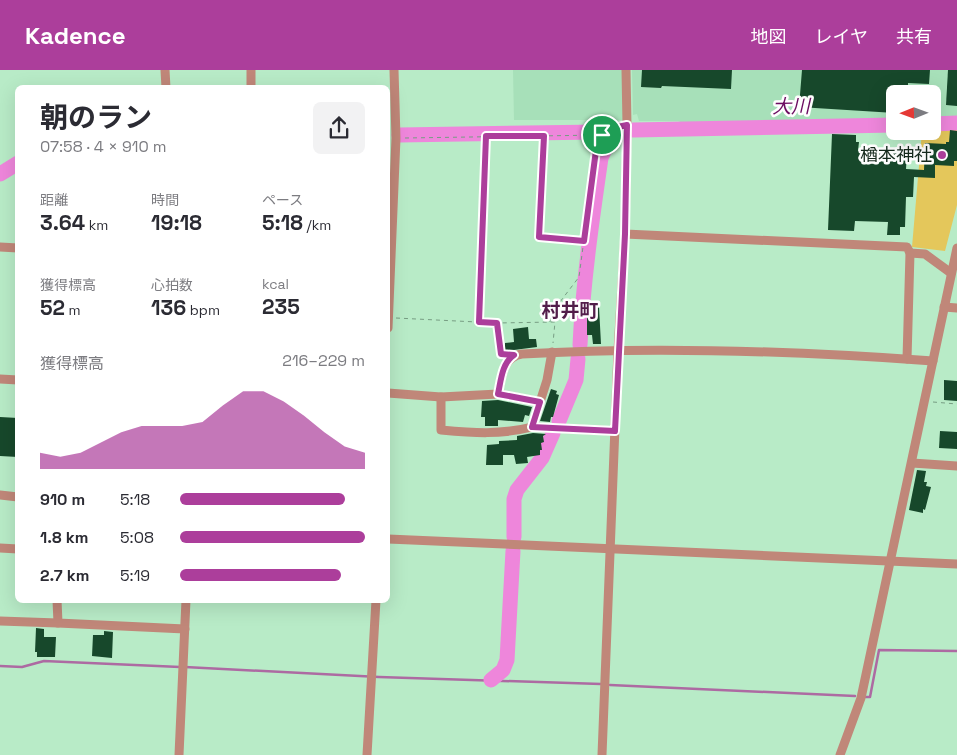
<!DOCTYPE html>
<html lang="ja">
<meta charset="utf-8">
<style>
:root{--surface:#fff;--page:#f2f2f3;--text:#2b2b33;--muted:#7c7c81;--accent:#ac3e9b}
body{margin:0;font-family:"Space Grotesk","Noto Sans JP",sans-serif;background:var(--page);color:var(--text);height:100vh;display:flex;flex-direction:column;font-size:19px;white-space:nowrap}
*{box-sizing:border-box;margin:0}
p{font-size:16px;color:var(--muted)}
.icon{flex:none;width:28px;height:28px;fill:none;stroke:currentColor;stroke-width:2;stroke-linecap:round;stroke-linejoin:round}
.map{position:relative;flex:1;overflow:hidden}
.drawer{position:absolute;left:15px;top:15px;width:375px;height:518px;display:flex;flex-direction:column;background:var(--surface);border-radius:8px;box-shadow:0 5px 20px #0002}
.drawer>*{flex:none}
.needle{width:32px;rotate:269deg}
.buttons{position:absolute;left:886px;top:15px;display:grid;gap:10px}
.buttons a{display:grid;place-items:center;width:55px;height:55px;border-radius:8px;background:var(--surface);box-shadow:0 5px 20px #0002;font-size:25px}
.pin{position:absolute;display:grid;place-items:center;width:42px;height:42px;color:#fff;margin:-21px;border:2px solid #fff;border-radius:50%;box-shadow:0 1px 5px #0007}
.round{display:grid;place-items:center;flex:none;width:52px;height:52px;border-radius:8px;background:var(--page)}
.headline{display:flex;align-items:center;justify-content:space-between;height:85px;padding:0 25px}
h1{font-size:28px;font-weight:700;line-height:38px}
.stats{display:grid;grid-template-columns:repeat(3,1fr);gap:8px;height:85px;padding:5px 25px}
.stats div{display:grid;align-content:center}
.stats b{font-size:21px;font-weight:700}
.stats small{font-size:14px;font-weight:400}
.stats p{font-size:14px}
.chart{height:140px;padding:10px 25px}
.chart p{display:flex;justify-content:space-between}
.chart svg{width:100%;height:90px;margin-top:5px;fill:var(--accent);opacity:.7}
ul{padding:0 25px;list-style:none;font-size:16px}
li{display:grid;grid-template-columns:80px 60px 1fr;align-items:center;height:38px}
li i{height:12px;border-radius:6px;background:var(--accent)}
header{display:flex;align-items:center;gap:30px;box-sizing:border-box;height:70px;padding:0 25px;background:var(--accent);color:#fff}
header strong{font-size:24px}
nav{display:flex;gap:28px;margin-inline-start:auto;font-size:18px}
.map>svg:first-child{display:block}
.built{fill:#a7e0b9}
.green{fill:#e4c75b}
.lines{fill:none;stroke-linecap:round;stroke-linejoin:round}
.stream{stroke:#ad6aa2;stroke-width:2.5}
.river{stroke:#ee86db;stroke-width:15}
.building{fill:#17482b}
.path{stroke:#779d83;stroke-width:1;stroke-dasharray:4 4;stroke-linecap:butt}
.minor{stroke:#c08779;stroke-width:9}
.route-casing{stroke:#fff;stroke-width:10}
.route{stroke:#ac3e9b;stroke-width:6}
.poi-dot{fill:#ac3e9b;stroke:#fefefe;stroke-width:2}
.labels{text-anchor:middle;stroke-width:5;stroke-linejoin:round;paint-order:stroke}
.poi-label{font-size:18px;fill:#162a1d;stroke:#fefefe;text-anchor:end}
.water-label{font-size:19px;font-style:italic;fill:#6b0c60;stroke:#fefefe}
.neighbourhood-label{font-size:19px;font-weight:bold;fill:#521d4a;stroke:#fefefe}
</style>
<header>
<strong>Kadence</strong>
<nav><a>地図</a><a>レイヤ</a><a>共有</a></nav>
</header>
<div class="map">
<svg width="957" height="685" viewBox="0 0 957 685">
<rect width="100%" height="100%" fill="#b8ebc7"/>
<g class="built">
<path d="M 513,0 L 622,0 L 623,50 L 514,50 Z"/>
<path d="M 632,0 L 957,0 L 957,51 L 933,51 L 932,24 L 895,24 L 895,52 L 692,56 L 678,51 L 639,51 L 637,44 L 633,45 Z"/>
</g>
<path class="green" d="M 933,52 L 957,53 L 957,135 L 945,181 L 912,177 L 922,61 L 932,61 Z"/>
<g class="lines">
<g class="stream">
<path d="M 0,596 L 22,597 L 44,591 L 180,597"/>
<path d="M 185,597 L 379,607 L 601,614"/>
<path d="M 610,615 L 855,626"/>
<path d="M 866,627 L 870,627 L 879,580 L 957,581"/>
</g>
<g class="river">
<path d="M 932,54 L 957,53"/>
<path d="M 633,60 L 895,55"/>
<path d="M 399,65 L 600,62"/>
<path d="M 0,104 L 18,93"/>
<path d="M 580,275 C 583,212 592,150 601,88 C 605,77 611,69 621,63"/>
<path d="M 559,351 L 576,310 L 578,289"/>
<path d="M 514,467 L 514,429 L 517,420 L 542,388 L 553,363"/>
<path d="M 491,610 L 503,600 L 507,590 L 513,481"/>
</g>
</g>
<g class="building">
<path d="M 642,0 L 732,0 L 731,19 L 662,16 L 661,18 L 641,17 Z"/>
<path d="M 802,0 L 930,0 L 929,14 L 908,13 L 908,24 L 895,24 L 895,43 L 799,37 Z"/>
<path d="M 948,0 L 957,0 L 957,36 L 946,35 Z"/>
<path d="M 950,60 L 957,61 L 957,91 L 954,91 L 954,96 L 935,95 L 935,108 L 914,107 L 913,127 L 906,127 L 905,157 L 900,157 L 900,165 L 887,165 L 888,152 L 855,151 L 854,161 L 828,160 L 832,64 L 856,65 L 856,72 L 859,72 L 858,81 L 907,83 L 906,99 L 924,100 L 925,73 L 946,74 L 946,72 L 949,72 Z"/>
<path d="M 587,237 L 599,237 L 601,274 L 593,274 L 592,265 L 587,265 Z"/>
<path d="M 528,257 L 529,269 L 536,269 L 537,277 L 505,281 L 505,273 L 514,272 L 513,259 Z"/>
<path d="M 944,310 L 957,311 L 957,331 L 944,330 Z"/>
<path d="M 551,319 L 557,321 L 556,324 L 559,325 L 553,347 L 551,347 L 550,352 L 540,351 Z"/>
<path d="M 498,330 L 532,337 L 529,346 L 525,345 L 523,352 L 498,350 L 498,356 L 485,356 L 485,347 L 481,347 L 482,331 Z"/>
<path d="M 0,347 L 18,348 L 18,387 L 0,386 Z"/>
<path d="M 940,361 L 957,362 L 957,379 L 939,378 Z"/>
<path d="M 533,363 L 546,364 L 543,366 L 544,372 L 541,373 L 542,380 L 540,380 L 540,385 L 527,387 L 528,393 L 516,394 L 514,385 L 503,385 L 503,395 L 486,395 L 487,375 L 499,374 L 499,371 L 517,370 L 517,366 Z"/>
<path d="M 917,400 L 926,401 L 924,412 L 927,412 L 926,416 L 931,417 L 925,440 L 923,439 L 923,443 L 909,440 Z"/>
<path d="M 36,558 L 44,559 L 44,567 L 56,567 L 55,587 L 37,587 L 37,582 L 35,582 Z"/>
<path d="M 104,561 L 113,562 L 112,588 L 92,586 L 93,565 L 104,565 Z"/>
</g>
<g class="lines">
<g class="path">
<path d="M 544,66 L 539,167 L 583,171"/>
<path d="M 405,68 L 602,65 L 608,59 L 619,57"/>
<path d="M 396,248 L 497,253"/>
<path d="M 479,252 L 486,68"/>
<path d="M 550,252 L 550,245 L 579,207 L 598,65"/>
<path d="M 504,284 L 501,284 L 497,253 L 555,252 L 553,273"/>
<path d="M 933,332 L 957,334"/>
</g>
<g class="minor">
<path d="M 165,0 L 166,18"/>
<path d="M 251,0 L 251,18"/>
<path d="M 625,164 L 907,177 L 910,183 L 907,289"/>
<path d="M 0,177 L 18,178"/>
<path d="M 910,183 L 925,184 L 951,203"/>
<path d="M 944,237 L 957,238"/>
<path d="M 388,258 L 396,68 L 394,0"/>
<path d="M 0,309 L 18,310"/>
<path d="M 388,323 L 441,327 L 498,324 C 502,307 502,287 522,284 C 659,276 796,281 933,291"/>
<path d="M 498,324 L 540,332"/>
<path d="M 441,327 L 441,360 C 474,363 500,365 532,357 L 547,310 L 552,282"/>
<path d="M 532,357 L 615,361"/>
<path d="M 912,393 L 957,396"/>
<path d="M 0,425 L 18,427"/>
<path d="M 388,469 L 957,494"/>
<path d="M 0,478 L 18,479"/>
<path d="M 57,530 L 58,553 L 185,559"/>
<path d="M 0,551 L 58,553"/>
<path d="M 179,685 L 186,530"/>
<path d="M 367,685 L 376,530"/>
<path d="M 602,685 L 618,281 L 625,164 L 627,55 L 626,0"/>
<path d="M 840,685 L 861,628 L 957,178"/>
</g>
</g>
<g class="lines">
<g class="route-casing">
<path id="route" d="M 627,55 L 625,164 L 615,361 L 532,357 L 540,332 L 498,324 C 501,310 502,293 514,285 L 501,284 L 497,253 L 479,252 L 486,66 L 544,66 L 539,167 L 584,171 L 598,65 L 602,65 L 608,59 Z"/>
</g>
<use href="#route" class="route"/>
</g>
<circle class="poi-dot" cx="942" cy="85" r="5"/>
<g class="labels">
<g class="poi-label">
<text x="932" y="91">楢本神社</text>
</g>
<g class="water-label">
<text transform="translate(791 36) rotate(-1)" y="7">大川</text>
</g>
<g class="neighbourhood-label">
<text x="570" y="247">村井町</text>
</g>
</g>
</svg>
<div class="buttons">
<a><svg class="needle" viewBox="-14 -14 28 28"><path d="M0-13l5 13h-10z" fill="#e53935"/><path d="M0 13l5-13h-10z" fill="#7c7c81"/></svg></a>
</div>
<div class="pin" style="left:602px;top:65px;background:#1e9e55"><svg class="icon" aria-label="arrive" viewBox="0 0 24 24"><path d="M6 21V4h12l-3 4 3 4H6"/></svg></div>
<section class="drawer">
<div class="headline"><div><h1>朝のラン</h1><p>07:58 · 4 × 910 m</p></div><a class="round"><svg class="icon" aria-label="share" viewBox="0 0 24 24"><path d="M12 15V3M7 8l5-5 5 5M5 13v7h14v-7"/></svg></a></div>
<div class="stats">
<div><p>距離</p><b>3.64<small> km</small></b></div>
<div><p>時間</p><b>19:18</b></div>
<div><p>ペース</p><b>5:18<small> /km</small></b></div>
</div>
<div class="stats">
<div><p>獲得標高</p><b>52<small> m</small></b></div>
<div><p>心拍数</p><b>136<small> bpm</small></b></div>
<div><p>kcal</p><b>235</b></div>
</div>
<div class="chart"><p><span>獲得標高</span>216–229 m</p>
<svg viewBox="0 0 160 44" preserveAspectRatio="none"><path d="M0 44V36L10 38L20 36L30 31L40 26L50 23L60 23L70 23L80 21L90 13L100 6L110 6L120 11L130 18L140 26L150 33L160 36V44z"/></svg>
</div>
<ul>
<li><b>910 m</b>5:18<i style="width:89%"></i></li>
<li><b>1.8 km</b>5:08<i style="width:100%"></i></li>
<li><b>2.7 km</b>5:19<i style="width:87%"></i></li>
</ul>
</section>
</div>
